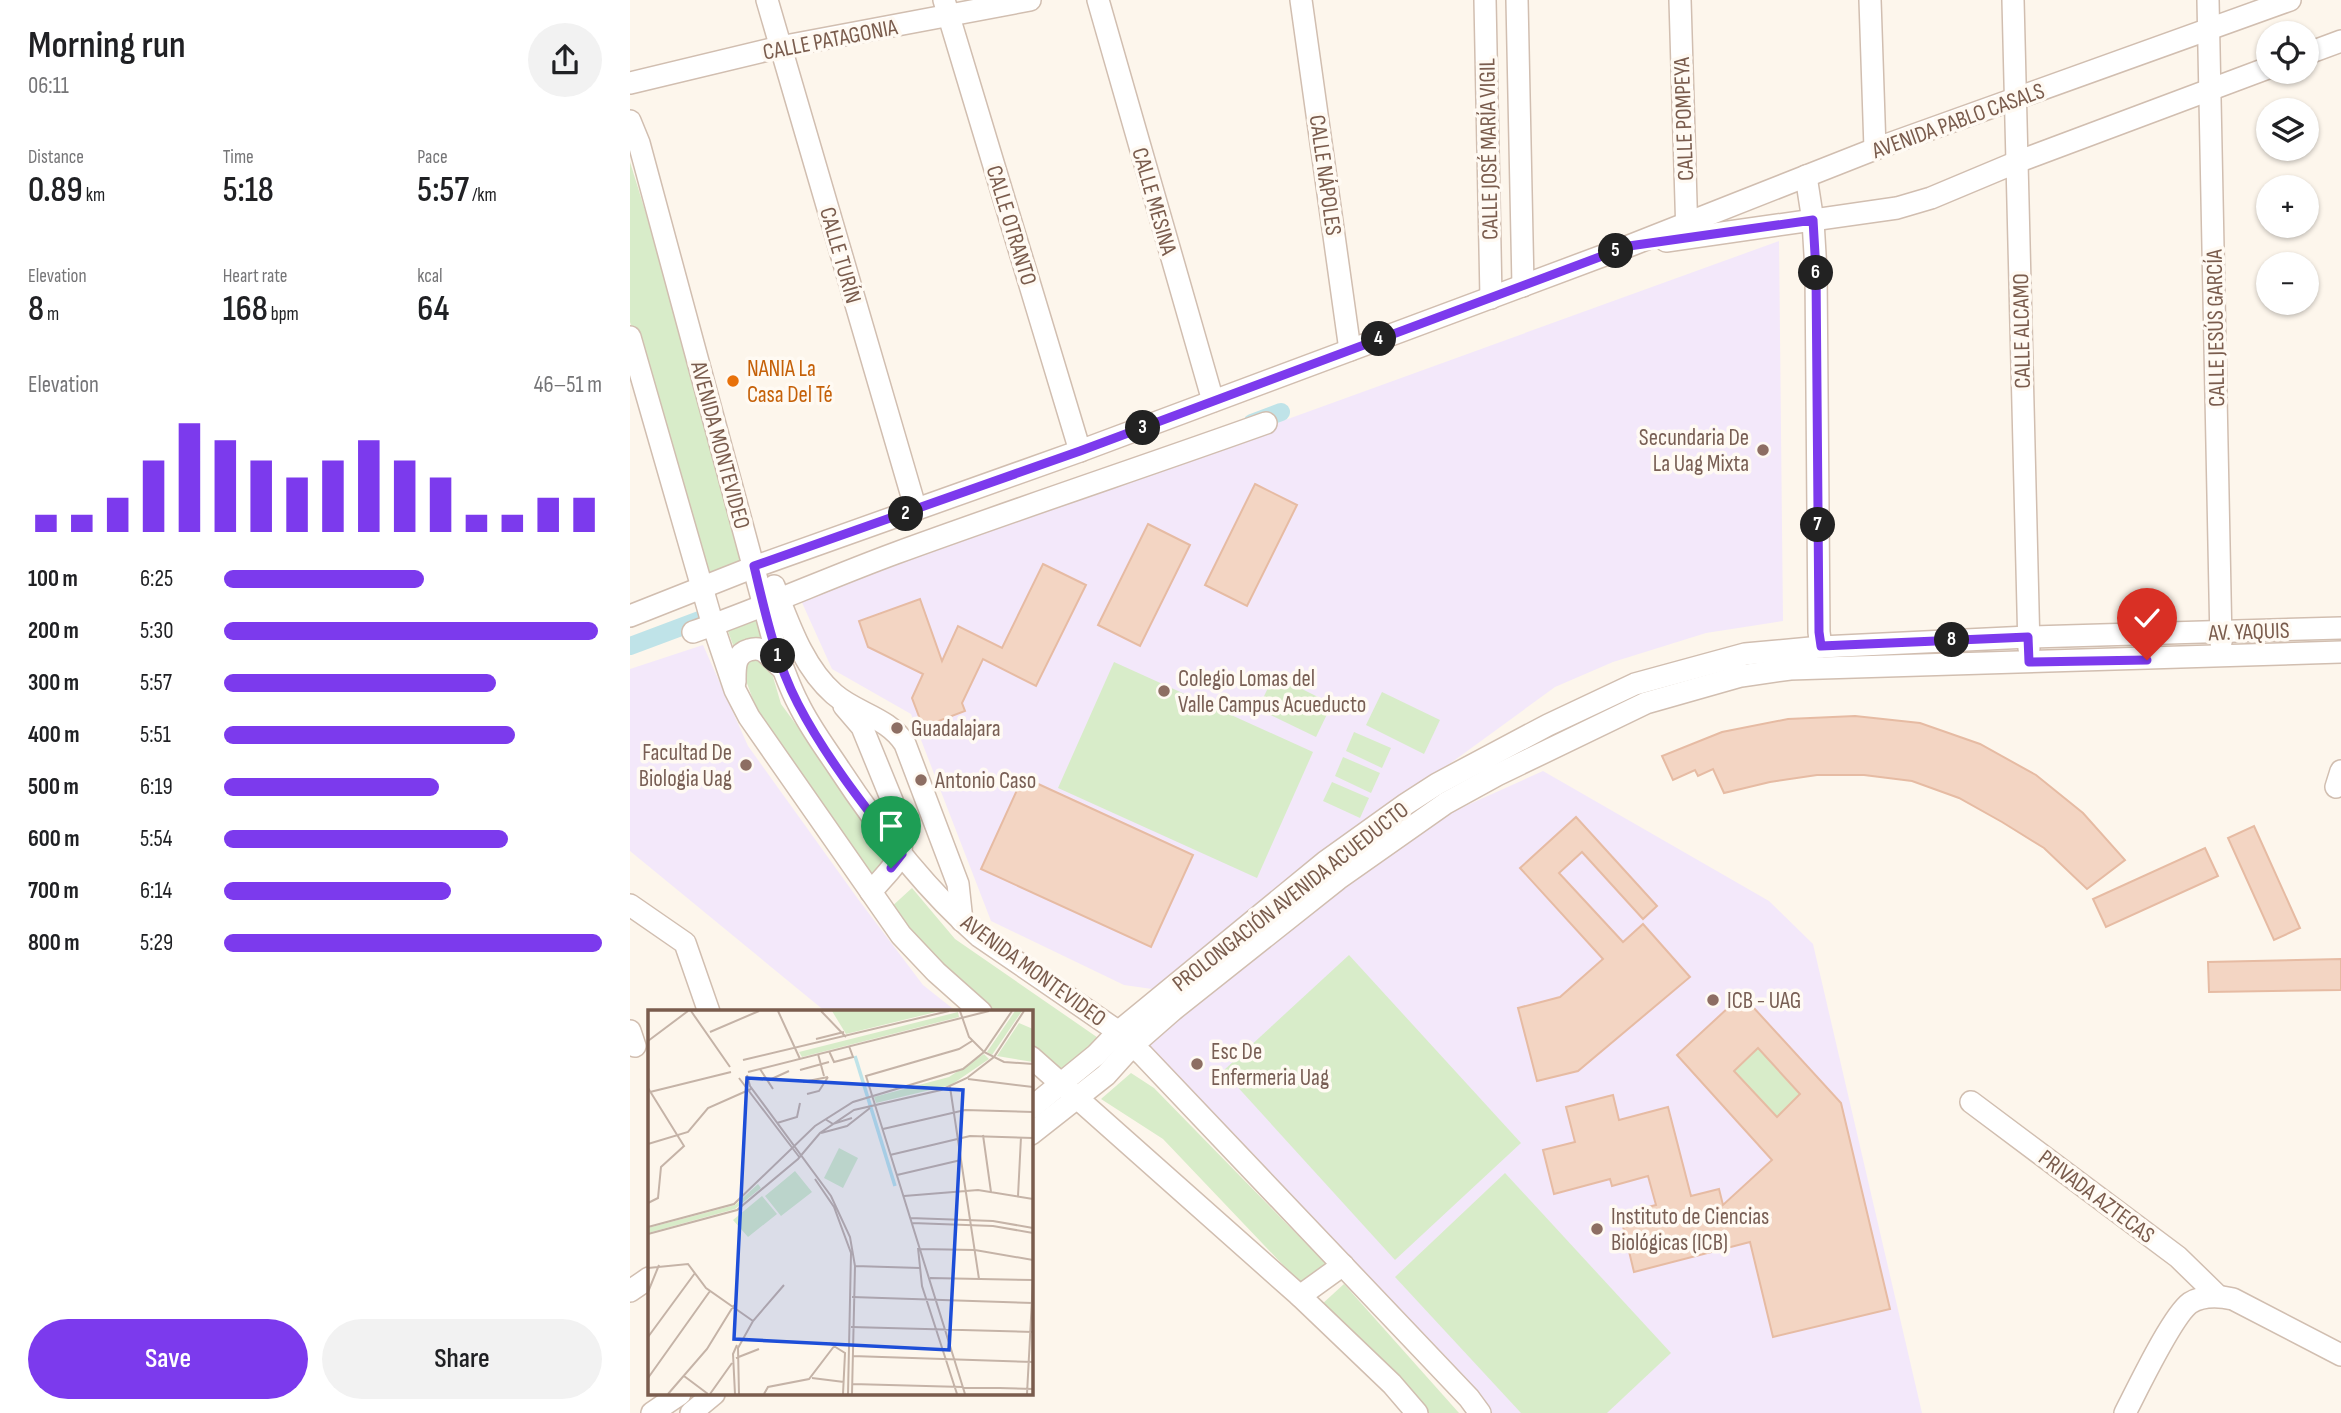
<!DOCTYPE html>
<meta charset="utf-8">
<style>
:root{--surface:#fff;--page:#f2f2f2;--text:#202124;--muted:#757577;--accent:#7c3aed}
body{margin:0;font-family:"Sofia Sans Condensed",sans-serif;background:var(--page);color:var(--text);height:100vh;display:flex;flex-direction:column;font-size:26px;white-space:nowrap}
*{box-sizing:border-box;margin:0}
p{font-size:23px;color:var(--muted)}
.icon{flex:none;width:38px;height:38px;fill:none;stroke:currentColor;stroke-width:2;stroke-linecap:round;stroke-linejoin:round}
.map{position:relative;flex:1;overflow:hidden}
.drawer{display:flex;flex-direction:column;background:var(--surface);width:630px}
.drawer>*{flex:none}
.buttons{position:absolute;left:1626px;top:21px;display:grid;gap:14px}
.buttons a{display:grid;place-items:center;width:63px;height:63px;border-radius:50%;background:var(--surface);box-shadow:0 2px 5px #0004;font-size:35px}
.pin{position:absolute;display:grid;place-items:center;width:60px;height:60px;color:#fff;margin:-72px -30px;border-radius:50% 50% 50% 0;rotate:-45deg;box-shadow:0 0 7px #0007}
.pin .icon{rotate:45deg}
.km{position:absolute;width:35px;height:35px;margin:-18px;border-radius:50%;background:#222;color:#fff;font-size:19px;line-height:35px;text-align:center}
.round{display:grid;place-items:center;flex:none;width:74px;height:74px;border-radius:37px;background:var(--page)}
.overview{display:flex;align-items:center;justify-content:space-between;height:119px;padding:0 28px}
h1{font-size:38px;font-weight:600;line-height:52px}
.stats{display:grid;grid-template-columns:repeat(3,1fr);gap:10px;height:119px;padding:7px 28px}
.stats div{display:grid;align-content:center}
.stats b{font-size:35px;font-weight:600}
.stats small{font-size:19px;font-weight:400}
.stats p{font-size:19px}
.chart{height:196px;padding:14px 28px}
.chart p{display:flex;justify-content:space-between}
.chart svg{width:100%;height:126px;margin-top:7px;stroke:var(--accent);stroke-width:6}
.button{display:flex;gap:14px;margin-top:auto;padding:14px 28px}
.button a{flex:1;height:80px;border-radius:42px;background:var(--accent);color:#fff;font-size:28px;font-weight:600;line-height:80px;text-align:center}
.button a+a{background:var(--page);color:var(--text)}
ul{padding:0 28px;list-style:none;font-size:23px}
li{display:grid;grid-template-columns:112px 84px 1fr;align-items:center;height:52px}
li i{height:18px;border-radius:9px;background:var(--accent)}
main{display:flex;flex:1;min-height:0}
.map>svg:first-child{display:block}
.education{fill:#f3e8fa}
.green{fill:#d8ecc9}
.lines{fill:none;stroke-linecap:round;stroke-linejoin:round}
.canal{stroke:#bfe3e8;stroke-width:18}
.building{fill:#f3d5c3;stroke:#e6bba3;stroke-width:2;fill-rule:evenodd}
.minor-casing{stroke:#d1beb0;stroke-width:24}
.minor{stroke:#fff;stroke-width:21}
.route-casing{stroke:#fff;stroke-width:14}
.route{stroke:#7c3aed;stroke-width:9}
.food-dot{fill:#e8710a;stroke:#fffaf3;stroke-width:2.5}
.education-dot{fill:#8d6e63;stroke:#fffaf3;stroke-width:2.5}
.labels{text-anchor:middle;stroke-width:7;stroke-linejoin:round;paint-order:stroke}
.street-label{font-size:23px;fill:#7a5c4d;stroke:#fffaf3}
.food-label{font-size:23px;fill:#c56008;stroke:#fffaf3;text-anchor:start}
.education-label{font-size:23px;fill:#785e54;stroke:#fffaf3;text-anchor:start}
.inset-river{fill:none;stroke:#bfe3e8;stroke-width:3.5}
.inset-road{fill:none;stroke:#c5b3a7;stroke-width:2}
.view{fill:#1d4ed8;fill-opacity:0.15;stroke:#1d4ed8;stroke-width:3.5}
.inset-edge{fill:none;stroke:#7a5c4d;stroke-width:3.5}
</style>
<main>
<section class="drawer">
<div class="overview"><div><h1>Morning run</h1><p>06:11</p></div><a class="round"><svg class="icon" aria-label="share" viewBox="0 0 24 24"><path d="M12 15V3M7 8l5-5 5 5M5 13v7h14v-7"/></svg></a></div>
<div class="stats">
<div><p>Distance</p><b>0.89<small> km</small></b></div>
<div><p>Time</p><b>5:18</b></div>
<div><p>Pace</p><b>5:57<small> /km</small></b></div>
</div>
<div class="stats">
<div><p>Elevation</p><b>8<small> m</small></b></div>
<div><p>Heart rate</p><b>168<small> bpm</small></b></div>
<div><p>kcal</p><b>64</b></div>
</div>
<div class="chart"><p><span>Elevation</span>46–51 m</p>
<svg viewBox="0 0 160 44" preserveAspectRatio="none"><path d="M5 44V38M15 44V38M25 44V32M35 44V19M45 44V6M55 44V12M65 44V19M75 44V25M85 44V19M95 44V12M105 44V19M115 44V25M125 44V38M135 44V38M145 44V32M155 44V32"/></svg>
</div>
<ul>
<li><b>100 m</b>6:25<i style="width:53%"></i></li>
<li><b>200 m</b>5:30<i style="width:99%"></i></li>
<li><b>300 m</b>5:57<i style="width:72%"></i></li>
<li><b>400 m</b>5:51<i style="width:77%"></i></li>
<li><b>500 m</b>6:19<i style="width:57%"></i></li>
<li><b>600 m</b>5:54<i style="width:75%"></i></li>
<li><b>700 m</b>6:14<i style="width:60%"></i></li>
<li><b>800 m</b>5:29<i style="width:100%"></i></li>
</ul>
<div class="button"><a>Save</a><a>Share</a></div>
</section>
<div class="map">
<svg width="1711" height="1413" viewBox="0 0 1711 1413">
<rect width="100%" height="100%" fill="#fdf6ec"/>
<g class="education">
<path d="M 1149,241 L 1153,621 L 1076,633 L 983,662 L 925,687 L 685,862 L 529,990 L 494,985 L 361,921 L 281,714 L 202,669 L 169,596 Z"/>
<path d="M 73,645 L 118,746 L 228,899 L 293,985 L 327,1012 L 196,1012 L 0,851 L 0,669 Z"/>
<path d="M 913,771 L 1139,901 L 1183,944 L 1292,1413 L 854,1413 L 517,1045 L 793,825 Z"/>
</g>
<g class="green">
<path d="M 0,162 L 61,359 L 117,560 L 78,578 L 0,322 Z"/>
<path d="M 125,615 L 151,704 L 264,858 L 242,885 L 144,748 L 122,697 L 95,623 Z"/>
<path d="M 484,662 L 683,752 L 627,878 L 428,788 Z"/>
<path d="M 644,675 L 702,704 L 686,737 L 628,709 Z"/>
<path d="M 752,692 L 810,720 L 794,754 L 736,725 Z"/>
<path d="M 724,732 L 761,748 L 752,768 L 716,751 Z"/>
<path d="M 713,757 L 750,773 L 741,793 L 705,776 Z"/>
<path d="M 702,782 L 739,798 L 730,818 L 693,801 Z"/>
<path d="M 282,888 L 325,939 L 474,1042 L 434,1074 L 401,1046 L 401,1012 L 360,1012 L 315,976 L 259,909 Z"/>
<path d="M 719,955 L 891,1143 L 765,1260 L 593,1071 Z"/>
<path d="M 1128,1048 L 1170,1094 L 1147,1117 L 1104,1071 Z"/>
<path d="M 501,1073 L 524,1088 L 700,1268 L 673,1286 L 533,1139 L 471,1099 Z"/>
<path d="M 875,1173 L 1041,1353 L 977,1413 L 891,1413 L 765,1277 Z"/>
<path d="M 714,1284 L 829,1413 L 793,1413 L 691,1305 Z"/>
</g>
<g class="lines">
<g class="canal">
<path d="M 622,423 L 651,412"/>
<path d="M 0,646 L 75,618"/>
</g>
</g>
<g class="building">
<path d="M 625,484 L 667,505 L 617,606 L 575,585 Z"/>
<path d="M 518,524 L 560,545 L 510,646 L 468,625 Z"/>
<path d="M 413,564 L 456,585 L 406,686 L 353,659 L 332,703 L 335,711 L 293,727 L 282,698 L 293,674 L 238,647 L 229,621 L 290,599 L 312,661 L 328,626 L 372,648 Z"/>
<path d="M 1225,716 L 1290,723 L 1350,744 L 1406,775 L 1453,813 L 1495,860 L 1457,889 L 1414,848 L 1372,822 L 1329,798 L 1282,781 L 1234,775 L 1187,775 L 1140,782 L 1094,793 L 1083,769 L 1068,776 L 1065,770 L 1043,780 L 1032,756 L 1092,732 L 1158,719 Z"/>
<path d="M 393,777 L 563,855 L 521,947 L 351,869 Z"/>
<path d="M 946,817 L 1027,906 L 1013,919 L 952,852 L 929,873 L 993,942 L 1013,924 L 1060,977 L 948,1071 L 907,1081 L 888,1008 L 930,997 L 973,959 L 890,868 Z"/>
<path d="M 1624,826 L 1670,928 L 1644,940 L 1598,838 Z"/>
<path d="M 1575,848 L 1588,876 L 1476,927 L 1463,899 Z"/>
<path d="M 1711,959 L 1711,990 L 1579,992 L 1578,962 Z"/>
<path d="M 1112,995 L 1211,1103 L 1260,1309 L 1143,1337 L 1120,1242 L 1004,1272 L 990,1214 L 1026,1205 L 1018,1176 L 982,1186 L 980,1179 L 924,1194 L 913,1150 L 945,1142 L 936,1107 L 983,1095 L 989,1120 L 1038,1107 L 1061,1196 L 1089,1189 L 1093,1205 L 1142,1160 L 1047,1055 ZM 1128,1048 L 1170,1094 L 1147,1117 L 1104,1071 Z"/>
</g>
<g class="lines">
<g class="minor-casing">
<g id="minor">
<path d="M 137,0 L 286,510"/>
<path d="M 314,0 L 450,451"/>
<path d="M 468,0 L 583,401"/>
<path d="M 671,0 L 720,350"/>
<path d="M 855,0 L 861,298"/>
<path d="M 887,0 L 893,286"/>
<path d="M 1050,0 L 1057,236"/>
<path d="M 1240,0 L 1245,149"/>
<path d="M 1383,0 L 1399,649"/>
<path d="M 1578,0 L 1591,643"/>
<path d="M 1676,54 L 1711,41"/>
<path d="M 0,83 L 150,47 L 400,0"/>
<path d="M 0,121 L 9,143 L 144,643 C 151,663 158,684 168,703 C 179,726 194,746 208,767 C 248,828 294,888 349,936 L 483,1028 L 513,1055 L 839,1398 L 850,1413"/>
<path d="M 1176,176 L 1183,221 L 1186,271 L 1189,632 L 1191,647"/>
<path d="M 1036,241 L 1267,208 L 1301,198 L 1387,162 L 1638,68"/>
<path d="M 0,337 L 82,622 L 105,690 L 119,717 L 271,935 L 306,972 L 351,1012"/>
<path d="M 144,586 C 159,624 173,667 204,694 C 227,714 258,717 275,744 L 328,884 L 332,921"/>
<path d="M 0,616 L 124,567 L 450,451 L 999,246 L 1245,149 L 1660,0"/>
<path d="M 63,632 C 132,608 198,578 266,553 C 389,508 513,467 636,423"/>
<path d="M 105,682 C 105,669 104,654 119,650 C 125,648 131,649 135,652 C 141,657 146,663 152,668"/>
<path d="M 214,706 L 232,727 L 270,820 C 277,860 265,863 241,892"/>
<path d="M 1706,787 L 1711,771"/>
<path d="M 0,905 L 55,943 L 79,1012"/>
<path d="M 0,1031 L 5,1046"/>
<path d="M 401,1057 L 670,1296 L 762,1384 L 787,1413"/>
<path d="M 1341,1102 L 1548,1257 L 1588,1296"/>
<path d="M 401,1108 L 466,1055 L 488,1032 L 695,862 L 776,804 L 807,784 L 918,725 L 1005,684 L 1115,654 L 1191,647 L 1398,637 L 1711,628"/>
<path d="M 401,1134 L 476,1075 L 503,1045 L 543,1010 L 708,879 L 816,803 L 867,775 L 1016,703 L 1111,676 L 1160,669 L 1711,652"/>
<path d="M 0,1291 L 19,1278"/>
<path d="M 670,1296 L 713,1265"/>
<path d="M 22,1413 L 50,1394"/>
<path d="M 61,1413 L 84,1394"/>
<path d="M 1495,1413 C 1507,1390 1542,1316 1560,1303 C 1573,1295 1589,1296 1603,1299 L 1711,1355"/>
</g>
</g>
<use href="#minor" class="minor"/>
</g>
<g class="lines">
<g class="route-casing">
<path id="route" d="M 261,868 L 272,854 C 235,807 196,758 168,704 C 146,662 135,613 124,566 L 450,451 L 999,246 L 1183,220 L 1186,271 L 1189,632 L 1191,646 L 1398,637 L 1399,662 L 1517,660"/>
</g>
<use href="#route" class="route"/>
</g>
<circle class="food-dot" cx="103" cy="381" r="7"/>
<g class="education-dot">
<circle cx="1133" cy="450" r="7"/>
<circle cx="534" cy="691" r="7"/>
<circle cx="267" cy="728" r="7"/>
<circle cx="116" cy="765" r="7"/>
<circle cx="291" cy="780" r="7"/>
<circle cx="1083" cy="1000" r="7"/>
<circle cx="567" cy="1064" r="7"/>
<circle cx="967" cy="1229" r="7"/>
</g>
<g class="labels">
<g class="street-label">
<text transform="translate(200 39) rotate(-11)" y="8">CALLE PATAGONIA</text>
<text transform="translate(1053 119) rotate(-92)" y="8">CALLE POMPEYA</text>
<text transform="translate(1328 120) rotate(-20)" y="8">AVENIDA PABLO CASALS</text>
<text transform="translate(858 149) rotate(-91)" y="8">CALLE JOSÉ MARÍA VIGIL</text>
<text transform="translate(696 175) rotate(82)" y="8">CALLE NÁPOLES</text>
<text transform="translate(525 201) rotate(74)" y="8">CALLE MESINA</text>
<text transform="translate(382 225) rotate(73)" y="8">CALLE OTRANTO</text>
<text transform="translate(211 255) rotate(74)" y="8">CALLE TURÍN</text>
<text transform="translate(1585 328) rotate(-91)" y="8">CALLE JESÚS GARCÍA</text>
<text transform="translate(1391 331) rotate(-91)" y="8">CALLE ALCAMO</text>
<text transform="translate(91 445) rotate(75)" y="8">AVENIDA MONTEVIDEO</text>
<text transform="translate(1619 631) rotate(-2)" y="8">AV. YAQUIS</text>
<text transform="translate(660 896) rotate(-38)" y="8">PROLONGACIÓN AVENIDA ACUEDUCTO</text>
<text transform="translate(404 970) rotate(36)" y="8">AVENIDA MONTEVIDEO</text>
<text transform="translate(1467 1196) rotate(37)" y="8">PRIVADA AZTECAS</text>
</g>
<g class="food-label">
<text x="117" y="376">NANIA La<tspan x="117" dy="26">Casa Del Té</tspan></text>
</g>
<g class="education-label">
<text x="1119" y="445" text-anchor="end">Secundaria De<tspan x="1119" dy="26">La Uag Mixta</tspan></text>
<text x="548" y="686">Colegio Lomas del<tspan x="548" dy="26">Valle Campus Acueducto</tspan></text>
<text x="281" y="736">Guadalajara</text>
<text x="102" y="760" text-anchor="end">Facultad De<tspan x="102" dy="26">Biologia Uag</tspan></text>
<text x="305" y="788">Antonio Caso</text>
<text x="1097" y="1008">ICB - UAG</text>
<text x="581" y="1059">Esc De<tspan x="581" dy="26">Enfermeria Uag</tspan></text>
<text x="981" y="1224">Instituto de Ciencias<tspan x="981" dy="26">Biológicas (ICB)</tspan></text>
</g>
</g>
<g transform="translate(18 1010)">
<rect width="385" height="385" fill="#fdf6ec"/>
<path d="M 184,1 L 292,1 L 198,24 ZM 367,1 L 374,1 L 344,45 L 339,42 ZM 310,2 L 311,7 L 154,47 L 151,42 ZM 371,13 L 385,19 L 385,52 L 349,46 ZM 336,44 L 341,49 L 303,75 L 228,93 L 226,87 L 301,67 ZM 191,138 L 210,148 L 195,178 L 176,168 ZM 147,161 L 164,182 L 133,206 L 117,186 ZM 110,174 L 113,178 L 87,199 L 0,223 L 0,218 L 87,195 ZM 114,186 L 129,204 L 100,227 L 85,210 Z" fill="#d8ecc9"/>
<path class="inset-river" d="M 207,46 L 247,176"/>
<path class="inset-road" d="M 43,1 L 82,57M 130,1 L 152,49M 173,1 L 198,27M 312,1 L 321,27 L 336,42 L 356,52 L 385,54M 62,22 L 111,1M 168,29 L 196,22M 0,31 L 40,1M 181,41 L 186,52 L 205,47 L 201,36M 170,44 L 176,66M 95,50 L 301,1M 112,59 L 125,79M 152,60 L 181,52M 100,62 L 341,1M 99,65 L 102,76 L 183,186 L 202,227 L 207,256 L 204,384M 91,68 L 152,148M 320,69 L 385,77M 119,71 L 141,61M 155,72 L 180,67M 302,77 L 331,269M 0,78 L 36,136 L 13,157 L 10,188 L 0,193M 2,82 L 83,62M 159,84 L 171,81 L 180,67M 177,109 L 185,114 L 204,108M 129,113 L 149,107 L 152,93M 235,119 L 317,100 L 385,102M 173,123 L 199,116 L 222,98M 335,125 L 343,182M 0,134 L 40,122 L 60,98 L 103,79M 242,145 L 322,126 L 385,128M 249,165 L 313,150M 167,169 L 186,197 L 203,243 L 200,384M 256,186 L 330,180 L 385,189M 370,186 L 373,127M 262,208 L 345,211 L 385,218M 264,213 L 345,216 L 385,223M 0,217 L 86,194 L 167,116 L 205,92 L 315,59 L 336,42 L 364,1M 0,224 L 89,200 L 150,149 L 172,123 L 206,100 L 293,80 L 319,68 L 346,47 L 376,1M 270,238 L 274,276 L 309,384M 271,239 L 327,240 L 385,250M 207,256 L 272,258M 0,258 L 40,254 L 58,278 L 105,311M 282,268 L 385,270M 0,282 L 11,255M 204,287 L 385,293M 203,317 L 385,322M 0,327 L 47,263M 181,333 L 197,343 L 195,384M 204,346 L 385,352M 88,348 L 111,339M 36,366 L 60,384M 0,368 L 62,281M 164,368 L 196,372M 204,374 L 385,379M 20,384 L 59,339 L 86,295M 62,384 L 84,353M 87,384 L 85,344 L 89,335M 91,384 L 90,338 L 105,311 L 136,275M 116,384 L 120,377 L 161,369 L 187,335M 317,384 L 218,66 L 311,39 L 324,31M 379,384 L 385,270"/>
<path class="view" d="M 99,68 L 315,80 L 301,340 L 86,329 Z"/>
<rect width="385" height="385" class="inset-edge"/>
</g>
</svg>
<div class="buttons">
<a><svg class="icon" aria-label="locate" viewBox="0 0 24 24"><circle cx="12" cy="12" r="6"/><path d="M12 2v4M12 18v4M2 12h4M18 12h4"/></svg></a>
<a><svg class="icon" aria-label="layers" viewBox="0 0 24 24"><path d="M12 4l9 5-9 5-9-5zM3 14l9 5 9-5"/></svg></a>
<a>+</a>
<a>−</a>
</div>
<div class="pin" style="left:261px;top:868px;background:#1e9e55"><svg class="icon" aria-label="arrive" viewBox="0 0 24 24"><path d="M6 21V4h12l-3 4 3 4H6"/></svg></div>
<div class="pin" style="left:1517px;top:660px;background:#d93025"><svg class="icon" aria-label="check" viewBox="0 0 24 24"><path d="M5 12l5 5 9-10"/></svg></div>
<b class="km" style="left:148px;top:656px">1</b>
<b class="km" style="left:276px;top:514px">2</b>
<b class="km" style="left:513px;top:428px">3</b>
<b class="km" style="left:749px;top:339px">4</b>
<b class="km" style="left:986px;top:251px">5</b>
<b class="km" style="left:1186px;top:273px">6</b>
<b class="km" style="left:1188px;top:525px">7</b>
<b class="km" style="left:1322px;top:640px">8</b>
</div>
</main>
